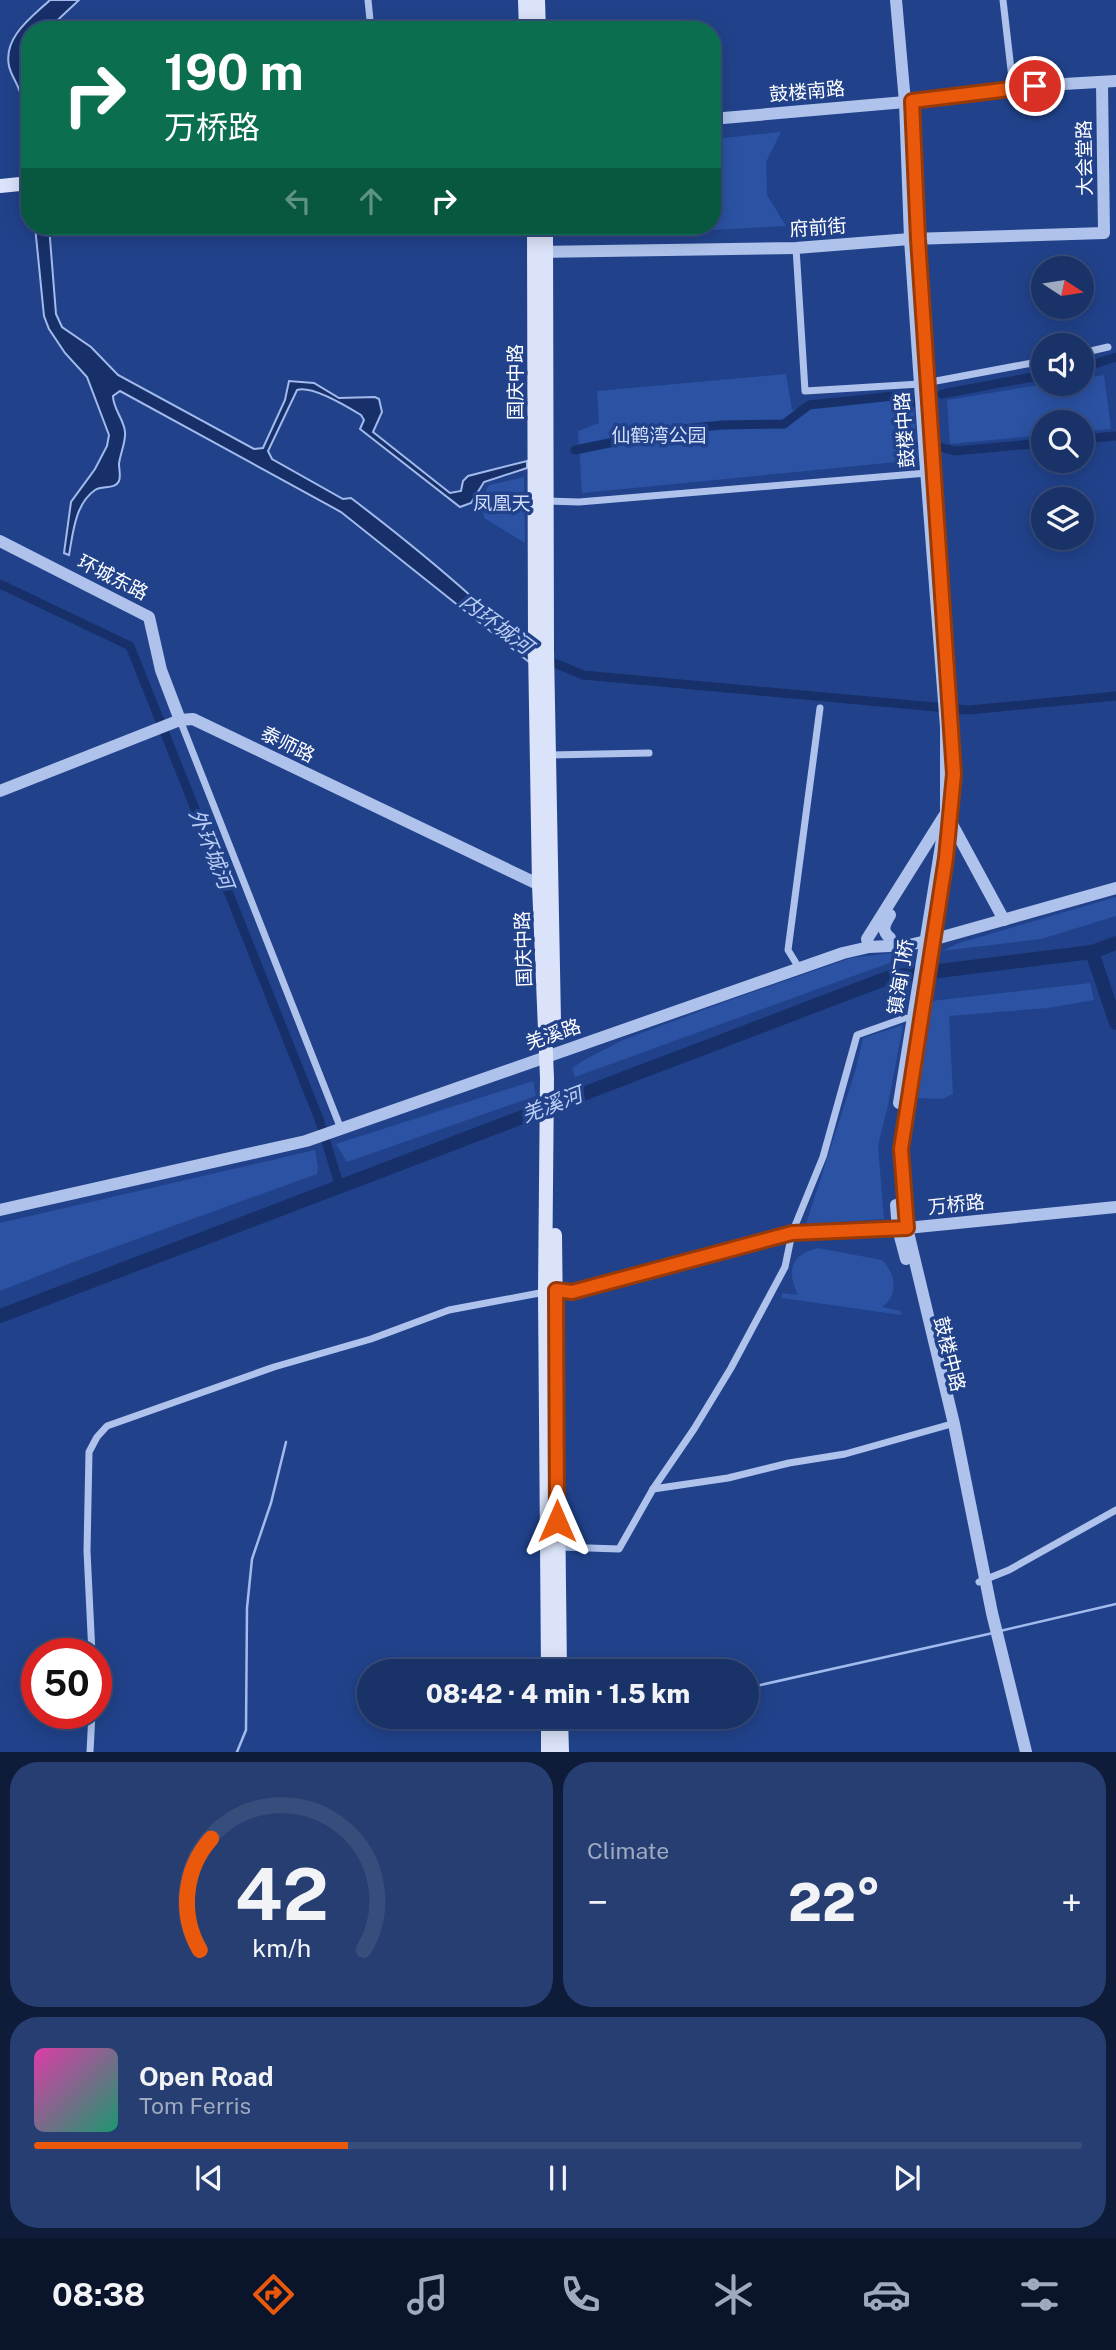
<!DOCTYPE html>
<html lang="en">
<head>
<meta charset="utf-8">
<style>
	:root { --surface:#193268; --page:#263e71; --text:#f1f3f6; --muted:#9faac0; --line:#374d7c; --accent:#ea580c }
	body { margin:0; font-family:"Public Sans","Noto Sans SC",sans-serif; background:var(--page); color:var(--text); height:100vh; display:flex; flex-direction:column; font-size:26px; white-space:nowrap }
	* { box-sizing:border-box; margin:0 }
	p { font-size:23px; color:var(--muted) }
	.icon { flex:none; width:38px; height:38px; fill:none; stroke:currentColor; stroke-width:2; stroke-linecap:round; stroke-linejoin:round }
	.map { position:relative; height:1752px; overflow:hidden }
	.side { display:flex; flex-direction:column; gap:10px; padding:10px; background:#0e1c39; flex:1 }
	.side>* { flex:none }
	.top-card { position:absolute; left:21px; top:21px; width:700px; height:214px; border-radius:28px; box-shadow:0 4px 18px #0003,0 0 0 2px var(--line); background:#0b6e4f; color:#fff; overflow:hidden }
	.needle { width:46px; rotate:102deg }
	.controls { position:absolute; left:1031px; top:256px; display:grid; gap:14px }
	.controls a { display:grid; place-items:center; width:63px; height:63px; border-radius:50%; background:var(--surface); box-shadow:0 4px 18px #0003,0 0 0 2px var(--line); font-size:35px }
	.speed { position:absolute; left:21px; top:1638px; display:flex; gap:14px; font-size:35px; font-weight:700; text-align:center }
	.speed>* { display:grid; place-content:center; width:91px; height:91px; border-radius:50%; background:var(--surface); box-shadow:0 4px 18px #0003,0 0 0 2px var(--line); line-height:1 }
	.speed .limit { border:10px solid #d22; background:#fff; color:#111 }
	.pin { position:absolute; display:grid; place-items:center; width:60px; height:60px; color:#fff; margin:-30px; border:4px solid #fff; border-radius:50%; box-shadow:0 2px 7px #0007 }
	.me { position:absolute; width:77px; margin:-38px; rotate:0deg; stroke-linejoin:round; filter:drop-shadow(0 0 5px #0008) }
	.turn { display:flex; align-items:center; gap:24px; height:147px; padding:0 28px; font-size:32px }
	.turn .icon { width:91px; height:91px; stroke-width:2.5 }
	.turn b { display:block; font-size:49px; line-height:60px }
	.lanes { display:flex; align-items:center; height:66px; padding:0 28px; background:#0003; justify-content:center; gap:35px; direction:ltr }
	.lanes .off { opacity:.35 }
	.big { font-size:52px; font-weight:800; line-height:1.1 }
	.side .card { flex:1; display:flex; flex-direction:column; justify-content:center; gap:10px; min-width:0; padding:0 24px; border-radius:28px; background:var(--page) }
	.side .dial { align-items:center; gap:0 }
	.dial svg { height:182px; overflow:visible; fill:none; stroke:var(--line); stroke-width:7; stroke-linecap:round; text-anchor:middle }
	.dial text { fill:var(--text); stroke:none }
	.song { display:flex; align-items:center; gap:21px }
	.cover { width:84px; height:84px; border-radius:10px; background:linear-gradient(135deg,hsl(320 70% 55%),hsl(160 70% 35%)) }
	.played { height:7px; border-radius:4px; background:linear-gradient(90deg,var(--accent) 30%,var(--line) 30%) }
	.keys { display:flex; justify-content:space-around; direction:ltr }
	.heat { display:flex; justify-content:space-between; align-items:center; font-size:38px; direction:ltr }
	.side .tiles { flex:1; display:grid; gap:10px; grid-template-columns:1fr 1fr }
	.card:last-child { grid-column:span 2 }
	.trip { position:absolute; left:357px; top:1659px; width:402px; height:70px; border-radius:35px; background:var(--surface); box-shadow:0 4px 18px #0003,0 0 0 2px var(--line); font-weight:800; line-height:70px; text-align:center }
	.dock { display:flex; height:112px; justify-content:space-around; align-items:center; background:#0a142a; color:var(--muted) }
	.dock .icon { width:49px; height:49px }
	.dock .current { color:var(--accent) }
	.dock b { font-size:32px; color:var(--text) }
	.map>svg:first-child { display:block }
</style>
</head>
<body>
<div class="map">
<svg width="1116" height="1752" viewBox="0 0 1116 1752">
	<rect width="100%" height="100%" fill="#21428b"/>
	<g fill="#2b52a3">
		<path d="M 781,132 L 766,162 L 767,195 L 786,226 L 572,237 L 562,227 L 712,226 L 712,139 Z"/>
		<path d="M 786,374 L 792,410 L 913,398 L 918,460 L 582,493 L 578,431 L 599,423 L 597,391 Z"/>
		<path d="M 1104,375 L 1111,429 L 1082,432 L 1082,422 L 1043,422 L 1043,435 L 950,444 L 947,400 L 1051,383 L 1082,383 L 1082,378 Z"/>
		<path d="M 524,477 L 525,543 L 484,518 L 482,498 L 489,485 Z"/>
		<path d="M 1116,897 L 1116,916 L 1041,939 L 942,951 L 959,943 Z"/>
		<path d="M 899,952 L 903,958 L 575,1077 L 572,1068 L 586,1059 L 623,1040 L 722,1003 L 851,958 Z"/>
		<path d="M 1090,983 L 1094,1000 L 1048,1008 L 949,1016 L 953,1094 L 942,1099 L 916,1098 L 931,1001 Z"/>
		<path d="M 903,1025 L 888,1105 L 878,1145 L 884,1219 L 806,1224 L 855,1072 L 863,1038 Z"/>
		<path d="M 533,1081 L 536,1096 L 347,1162 L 336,1144 Z"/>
		<path d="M 315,1150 L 318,1167 L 317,1174 L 79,1260 L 0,1291 L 0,1223 Z"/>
		<path d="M 818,1248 L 882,1260 C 896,1274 899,1295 882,1307 L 901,1311 L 901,1315 L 782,1298 L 782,1293 L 798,1295 C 786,1271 791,1254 818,1248 Z"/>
	</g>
	<g fill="#17306a" stroke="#a2bbec" stroke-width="2">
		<path d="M 50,0 L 79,0 L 47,30 L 30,30 L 30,49 L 25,58 L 30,88 L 30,178 C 27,151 27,122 21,96 C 19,85 11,76 9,66 C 3,37 32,17 50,0 Z"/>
		<path d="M 35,226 L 49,226 L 56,314 L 62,327 L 91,347 L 118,375 L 254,449 L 263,448 L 285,400 L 289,381 L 314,383 L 339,398 L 375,397 L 379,399 L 382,412 L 373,432 L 450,493 L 461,491 L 463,481 L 468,476 L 527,461 L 527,468 L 484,482 L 471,503 L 460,507 L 360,429 L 364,420 L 361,415 C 348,407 311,385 297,390 L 268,451 L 272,459 L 343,499 L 351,498 C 393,530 434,563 472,597 C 492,615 506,634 528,648 L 529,662 L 341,512 L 120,391 L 113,396 C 113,409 124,419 125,432 C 126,442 120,454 119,464 C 119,469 121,476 119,481 C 115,490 102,485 95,490 C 75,504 73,533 69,555 L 64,553 L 71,502 L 95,469 L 107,446 L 109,435 L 87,377 L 65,353 L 49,329 L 44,316 Z"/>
	</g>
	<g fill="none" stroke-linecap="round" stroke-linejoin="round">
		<g stroke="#a2bbec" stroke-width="2.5">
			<path d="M 1000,1631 L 1116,1604"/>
			<path d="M 747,1688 L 993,1633"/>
			<path d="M 237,1752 L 246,1730 L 247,1608 L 252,1559 L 271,1503 L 286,1442"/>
		</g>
		<g stroke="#17306a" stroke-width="9">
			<path d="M 1082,368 L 1116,357"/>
			<path d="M 942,394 L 1043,375"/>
			<path d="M 900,406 L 917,402"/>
			<path d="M 1082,439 L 1116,436"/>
			<path d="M 939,447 L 955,451 L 1043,443"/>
			<path d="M 575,450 L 673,430 L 722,425 L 784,424 L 809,405 L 893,396 L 900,406 L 902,444 L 913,445"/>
			<path d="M 0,584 L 130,646 L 319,1119 L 340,1187"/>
			<path d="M 545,659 L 583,675 L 969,710 L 1116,696"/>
		</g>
		<g stroke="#17306a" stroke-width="14">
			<path d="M 1092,952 L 1116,1023"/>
			<path d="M 0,1316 L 890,977 L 1092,952 L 1116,943"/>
		</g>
		<g stroke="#aec2eb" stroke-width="7">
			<path d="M 368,0 L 371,30"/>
			<path d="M 1003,0 L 1013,87"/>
			<path d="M 796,248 L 805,391 L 920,384 L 1043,361"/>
			<path d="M 1082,353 L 1108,347"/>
			<path d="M 547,501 L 579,502 L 927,473"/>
			<path d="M 180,720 L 341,1129"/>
			<path d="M 550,755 L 649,753"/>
			<path d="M 799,968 L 788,950 L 820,708"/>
			<path d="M 653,1489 L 728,1478 L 789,1463 L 845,1454 L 948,1425"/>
			<path d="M 559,1547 L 619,1549 L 653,1489 L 694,1429 L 731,1368 L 785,1267 L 792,1233 L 823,1157 L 857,1035 L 905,1018"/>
			<path d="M 979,1582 L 1009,1570 L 1116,1510"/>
			<path d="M 92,1654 L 87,1551 L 89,1452 L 97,1437 L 107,1426 L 274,1367 L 371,1339 L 449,1310 L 545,1292"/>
			<path d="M 90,1752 L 92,1713"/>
		</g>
		<g stroke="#aec2eb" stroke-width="12">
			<path d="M 896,0 L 905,102 L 910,239 L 925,457 L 946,727 L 946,813 L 939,858"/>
			<path d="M 712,119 L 905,102 L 1013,87 L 1116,81"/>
			<path d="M 917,216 L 922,286"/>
			<path d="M 537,252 L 796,248 L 910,239 L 1104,233 L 1102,83"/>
			<path d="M 0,541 L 149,617 L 161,670 L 180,720"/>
			<path d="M 0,791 L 180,720 L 193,719 L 546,888"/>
			<path d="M 890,915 C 884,925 881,930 890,938"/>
			<path d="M 869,947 L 867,939 L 946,813 L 1004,920"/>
			<path d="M 907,1102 L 901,1149 L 907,1228 L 954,1424 L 992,1613 L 1026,1752"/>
			<path d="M 896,1205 L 898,1229 L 906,1259"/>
			<path d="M 0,1210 L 306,1141 L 843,953 L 869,947 L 909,945 L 939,938 L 1116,888"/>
			<path d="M 556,1290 L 572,1292 L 792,1233 L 907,1228 L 1116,1207"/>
		</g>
		<g stroke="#dae3f9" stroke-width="14">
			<path d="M 525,0 L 526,30"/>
			<path d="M 538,0 L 539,30"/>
			<path d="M 0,186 L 30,183"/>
			<path d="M 534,226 L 535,647 L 539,885 L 547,1078 L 545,1292 L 548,1671"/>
			<path d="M 546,226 L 547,651 L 554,1022"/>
			<path d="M 555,1235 L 560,1671"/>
			<path d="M 548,1717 L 548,1752"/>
			<path d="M 561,1717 L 562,1752"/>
		</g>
		<path stroke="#aec2eb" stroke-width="12" d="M 899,1103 L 939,858"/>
	</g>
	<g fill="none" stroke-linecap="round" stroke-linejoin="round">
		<g stroke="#983908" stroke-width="18">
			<path id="route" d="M 557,1521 L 556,1290 L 572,1292 L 792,1233 L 907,1228 L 901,1149 L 946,858 L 954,774 L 918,239 L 912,101 L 1035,86"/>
		</g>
		<use href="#route" stroke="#ea580c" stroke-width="12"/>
	</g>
	<g text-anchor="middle" stroke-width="7" stroke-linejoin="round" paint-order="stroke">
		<g font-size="19" fill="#fff" stroke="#21428b">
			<text transform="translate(807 91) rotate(-5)" y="7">鼓楼南路</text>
			<text transform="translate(1084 158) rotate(-91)" y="7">大会堂路</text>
			<text transform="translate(818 227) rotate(-4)" y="7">府前街</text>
			<text transform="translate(515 382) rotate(-90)" y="7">国庆中路</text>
			<text transform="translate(904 430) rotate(-94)" y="7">鼓楼中路</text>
			<text transform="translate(113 577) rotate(27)" y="7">环城东路</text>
			<text transform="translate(288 744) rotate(26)" y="7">泰师路</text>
			<text transform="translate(523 949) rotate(-92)" y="7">国庆中路</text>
			<text transform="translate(900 977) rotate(-81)" y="7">镇海门桥</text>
			<text transform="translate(553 1034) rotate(-19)" y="7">羌溪路</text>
			<text transform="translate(956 1204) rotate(-6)" y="7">万桥路</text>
			<text transform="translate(950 1354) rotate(76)" y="7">鼓楼中路</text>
		</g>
		<g font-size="19" fill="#d3dff8" stroke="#21428b">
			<text x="659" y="442">仙鹤湾公园</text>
			<text x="502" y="510">凤凰天</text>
		</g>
		<g font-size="21" font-style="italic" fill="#bacdf2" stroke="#21428b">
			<text transform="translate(496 624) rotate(37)" y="7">内环城河</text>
			<text transform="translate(211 849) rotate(68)" y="7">外环城河</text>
			<text transform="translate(552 1105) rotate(-21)" y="7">羌溪河</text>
		</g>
	</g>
</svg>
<div class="controls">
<a><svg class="needle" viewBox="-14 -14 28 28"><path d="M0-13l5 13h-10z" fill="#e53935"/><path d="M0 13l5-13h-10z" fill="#9faac0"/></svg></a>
<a><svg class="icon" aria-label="sound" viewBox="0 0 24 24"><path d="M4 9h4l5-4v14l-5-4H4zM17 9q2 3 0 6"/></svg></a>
<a><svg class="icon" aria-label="search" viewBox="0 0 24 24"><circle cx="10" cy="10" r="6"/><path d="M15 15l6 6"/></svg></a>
<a><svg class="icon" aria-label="layers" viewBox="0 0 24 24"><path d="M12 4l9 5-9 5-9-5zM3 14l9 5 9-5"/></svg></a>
</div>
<div class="speed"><div class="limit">50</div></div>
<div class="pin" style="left:1035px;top:86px;background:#d93025"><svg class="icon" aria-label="arrive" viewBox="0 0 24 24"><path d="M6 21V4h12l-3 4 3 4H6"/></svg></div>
<svg class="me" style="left:557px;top:1521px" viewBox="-20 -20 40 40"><path d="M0-17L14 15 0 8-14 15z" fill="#ea580c" stroke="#fff" stroke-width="4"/></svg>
<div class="trip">08:42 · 4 min · 1.5 km</div>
<div class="top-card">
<div class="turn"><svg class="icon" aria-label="right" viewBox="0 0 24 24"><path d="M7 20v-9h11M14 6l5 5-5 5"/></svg><div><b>190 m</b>万桥路</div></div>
<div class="lanes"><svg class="icon off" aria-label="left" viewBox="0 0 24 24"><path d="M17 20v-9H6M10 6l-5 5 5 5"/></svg><svg class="icon off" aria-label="ahead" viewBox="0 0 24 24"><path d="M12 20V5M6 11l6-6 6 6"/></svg><svg class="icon" aria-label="right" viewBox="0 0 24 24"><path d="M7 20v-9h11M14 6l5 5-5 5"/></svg></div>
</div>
</div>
<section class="side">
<div class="tiles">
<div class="card dial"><svg viewBox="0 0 100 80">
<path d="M14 69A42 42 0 1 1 86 69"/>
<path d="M14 69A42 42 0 0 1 19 20" stroke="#ea580c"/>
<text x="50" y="56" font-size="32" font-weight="700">42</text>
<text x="50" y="72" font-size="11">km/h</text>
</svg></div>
<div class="card"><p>Climate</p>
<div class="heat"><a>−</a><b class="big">22°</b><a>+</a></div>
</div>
<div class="card">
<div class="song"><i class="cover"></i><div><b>Open Road</b><p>Tom Ferris</p></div></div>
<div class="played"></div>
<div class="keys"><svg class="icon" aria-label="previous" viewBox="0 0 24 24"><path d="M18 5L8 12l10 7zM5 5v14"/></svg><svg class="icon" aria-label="pause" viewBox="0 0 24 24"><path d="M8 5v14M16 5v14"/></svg><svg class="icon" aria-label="next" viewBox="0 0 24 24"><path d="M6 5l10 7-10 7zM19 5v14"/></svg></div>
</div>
</div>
</section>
<nav class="dock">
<b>08:38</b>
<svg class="icon current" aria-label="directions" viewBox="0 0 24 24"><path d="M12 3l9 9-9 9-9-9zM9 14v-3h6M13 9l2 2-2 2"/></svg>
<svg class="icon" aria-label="music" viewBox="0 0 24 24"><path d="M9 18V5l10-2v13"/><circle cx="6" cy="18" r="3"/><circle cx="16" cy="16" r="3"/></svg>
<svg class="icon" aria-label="phone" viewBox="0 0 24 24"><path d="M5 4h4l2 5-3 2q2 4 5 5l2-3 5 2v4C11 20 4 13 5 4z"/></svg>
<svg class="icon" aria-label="climate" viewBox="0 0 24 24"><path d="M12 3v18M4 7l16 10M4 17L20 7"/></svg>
<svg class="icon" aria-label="car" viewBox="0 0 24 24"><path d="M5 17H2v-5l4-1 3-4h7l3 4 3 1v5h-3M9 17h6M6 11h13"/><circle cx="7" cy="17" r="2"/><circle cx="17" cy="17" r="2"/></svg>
<svg class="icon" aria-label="filters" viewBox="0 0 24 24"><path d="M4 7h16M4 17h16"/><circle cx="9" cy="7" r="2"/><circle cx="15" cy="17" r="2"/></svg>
</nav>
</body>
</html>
